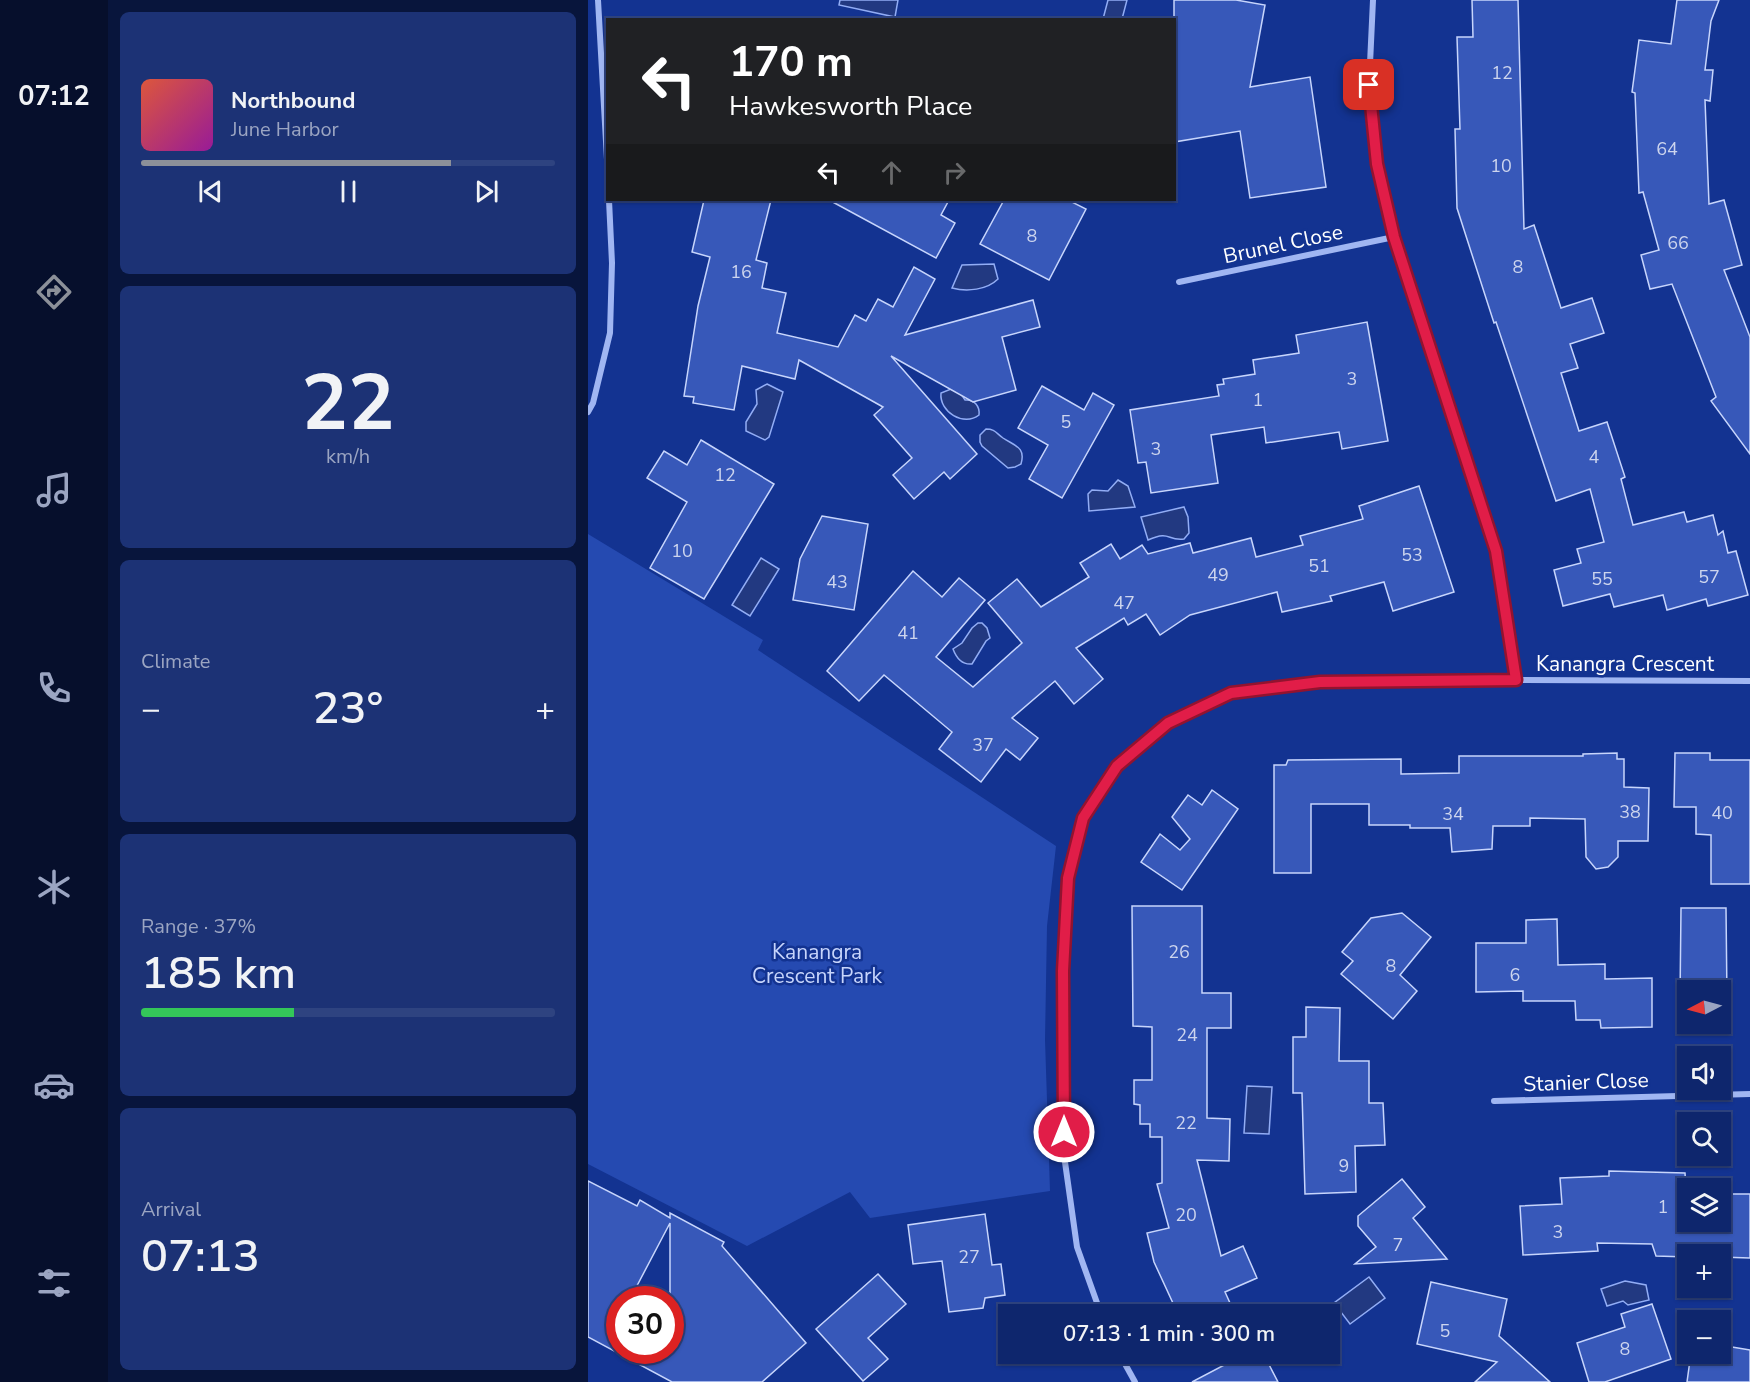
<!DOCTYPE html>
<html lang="en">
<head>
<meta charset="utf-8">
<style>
	:root { --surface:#0e266d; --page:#1c3275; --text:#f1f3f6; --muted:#9ba5c2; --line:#2e4380; --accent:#8c9099 }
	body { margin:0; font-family:"Nunito Sans",sans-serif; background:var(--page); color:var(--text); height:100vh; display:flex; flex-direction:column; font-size:22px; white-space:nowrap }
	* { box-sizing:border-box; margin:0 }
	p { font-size:20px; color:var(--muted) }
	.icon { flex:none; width:33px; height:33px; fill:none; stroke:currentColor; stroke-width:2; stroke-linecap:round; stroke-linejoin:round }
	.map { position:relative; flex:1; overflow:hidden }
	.panel { display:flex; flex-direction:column; gap:12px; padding:12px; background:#08153c; width:480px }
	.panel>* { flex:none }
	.guide { position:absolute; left:18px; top:18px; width:570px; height:183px; border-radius:0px; box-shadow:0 2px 4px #0004,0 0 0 2px var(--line); background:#202124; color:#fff; overflow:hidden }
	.needle { width:39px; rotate:264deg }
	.fabs { position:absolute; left:1089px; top:980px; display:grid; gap:12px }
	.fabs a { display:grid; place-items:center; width:54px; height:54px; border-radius:0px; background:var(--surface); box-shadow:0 2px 4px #0004,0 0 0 2px var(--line); font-size:30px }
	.speed { position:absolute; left:18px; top:1286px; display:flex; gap:12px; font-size:30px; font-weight:700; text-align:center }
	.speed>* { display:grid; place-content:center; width:78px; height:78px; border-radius:50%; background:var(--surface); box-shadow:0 2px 4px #0004,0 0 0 2px var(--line); line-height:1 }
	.speed .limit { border:9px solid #d22; background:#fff; color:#111 }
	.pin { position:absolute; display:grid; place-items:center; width:51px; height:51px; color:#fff; margin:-26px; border-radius:12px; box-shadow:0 3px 9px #0006 }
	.me { position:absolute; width:66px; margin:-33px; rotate:0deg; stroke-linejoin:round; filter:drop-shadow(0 0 4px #0008) }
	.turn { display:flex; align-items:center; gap:21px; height:126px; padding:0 24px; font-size:27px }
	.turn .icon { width:78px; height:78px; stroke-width:2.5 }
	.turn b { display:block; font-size:42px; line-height:51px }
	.lanes { display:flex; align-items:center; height:57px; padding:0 24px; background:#0003; justify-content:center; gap:30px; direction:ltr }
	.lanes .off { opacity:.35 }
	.big { font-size:45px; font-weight:600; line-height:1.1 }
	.panel .widget { flex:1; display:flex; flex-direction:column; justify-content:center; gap:9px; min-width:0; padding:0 21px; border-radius:9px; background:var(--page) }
	.panel .dial { align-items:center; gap:0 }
	.dial b { font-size:78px; line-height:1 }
	.song { display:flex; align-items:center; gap:18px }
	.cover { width:72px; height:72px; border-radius:9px; background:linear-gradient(135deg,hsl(10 70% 55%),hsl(300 70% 35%)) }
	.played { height:6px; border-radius:3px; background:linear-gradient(90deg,var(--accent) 75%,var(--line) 75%) }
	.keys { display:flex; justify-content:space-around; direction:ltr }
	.heat { display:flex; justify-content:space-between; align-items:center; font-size:33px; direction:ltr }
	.charge { height:9px; border-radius:4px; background:linear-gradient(90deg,#34c759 37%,var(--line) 0) }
	.trip { position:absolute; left:410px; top:1304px; width:342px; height:60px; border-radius:0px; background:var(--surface); box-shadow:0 2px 4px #0004,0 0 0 2px var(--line); font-weight:600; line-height:60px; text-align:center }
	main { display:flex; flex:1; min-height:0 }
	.tab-bar { display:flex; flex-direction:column; width:108px; justify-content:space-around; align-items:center; background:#060f2c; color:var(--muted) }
	.tab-bar .icon { width:42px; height:42px }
	.tab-bar .current { color:var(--accent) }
	.tab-bar b { font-size:27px; color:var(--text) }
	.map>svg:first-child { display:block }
</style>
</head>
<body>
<main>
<nav class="tab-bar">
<b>07:12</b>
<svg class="icon current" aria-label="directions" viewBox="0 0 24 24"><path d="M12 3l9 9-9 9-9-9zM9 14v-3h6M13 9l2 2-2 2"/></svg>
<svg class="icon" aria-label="music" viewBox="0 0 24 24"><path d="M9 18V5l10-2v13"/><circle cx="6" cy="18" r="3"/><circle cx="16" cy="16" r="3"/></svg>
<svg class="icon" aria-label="phone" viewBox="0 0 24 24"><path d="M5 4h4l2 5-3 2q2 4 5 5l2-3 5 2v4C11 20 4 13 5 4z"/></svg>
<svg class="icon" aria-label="climate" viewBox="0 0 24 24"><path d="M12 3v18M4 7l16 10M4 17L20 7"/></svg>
<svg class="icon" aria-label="car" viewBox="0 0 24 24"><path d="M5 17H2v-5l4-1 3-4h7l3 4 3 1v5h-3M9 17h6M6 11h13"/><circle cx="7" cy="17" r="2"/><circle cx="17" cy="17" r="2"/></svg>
<svg class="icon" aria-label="filters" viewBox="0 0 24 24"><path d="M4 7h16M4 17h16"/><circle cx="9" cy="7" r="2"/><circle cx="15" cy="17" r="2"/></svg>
</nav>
<section class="panel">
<div class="widget">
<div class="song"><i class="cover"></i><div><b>Northbound</b><p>June Harbor</p></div></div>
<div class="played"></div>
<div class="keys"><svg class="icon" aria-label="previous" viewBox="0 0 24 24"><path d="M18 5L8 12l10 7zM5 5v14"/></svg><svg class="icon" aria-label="pause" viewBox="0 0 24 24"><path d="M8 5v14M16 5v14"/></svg><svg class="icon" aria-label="next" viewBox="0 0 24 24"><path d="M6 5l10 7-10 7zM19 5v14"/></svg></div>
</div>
<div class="widget dial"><b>22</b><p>km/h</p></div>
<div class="widget"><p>Climate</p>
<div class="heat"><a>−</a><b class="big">23°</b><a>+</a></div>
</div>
<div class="widget"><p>Range · 37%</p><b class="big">185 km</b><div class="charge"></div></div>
<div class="widget"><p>Arrival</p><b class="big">07:13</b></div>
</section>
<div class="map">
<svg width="1162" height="1382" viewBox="0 0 1162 1382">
	<rect width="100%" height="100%" fill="#133391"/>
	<path fill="#254ab1" d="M 0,534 L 175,640 L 170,650 L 468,846 L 459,926 L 457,1040 L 462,1191 L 282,1218 L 262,1192 L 159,1246 L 0,1164 Z"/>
	<g fill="#223981" stroke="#92adf5" stroke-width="1.5">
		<path d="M 252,0 L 310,0 L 307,17 L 251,5 Z"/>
		<path d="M 520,0 L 539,0 L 534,19 L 515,19 Z"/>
		<path d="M 406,264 L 410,279 C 399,290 379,292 364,288 L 374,265 Z"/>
		<path d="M 179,384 L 195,392 L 181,437 L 177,440 L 158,431 L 158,422 L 169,404 L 168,390 Z"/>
		<path d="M 363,389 L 373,394 L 377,400 C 386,399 392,406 391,415 C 376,427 351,412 353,393 Z"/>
		<path d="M 398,429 C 407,429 408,433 415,438 C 427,446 438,447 433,464 L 427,467 L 420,468 L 394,446 L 392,442 L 392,435 Z"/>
		<path d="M 530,480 L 540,486 L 547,507 L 501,511 L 500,494 L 504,490 L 520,491 Z"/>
		<path d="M 596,507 L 600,517 L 601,533 L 596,539 C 578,541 583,530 560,540 L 553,517 Z"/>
		<path d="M 173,558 L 191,569 L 162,616 L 144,605 Z"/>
		<path d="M 390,623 L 394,623 L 399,628 L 402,638 L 398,641 L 384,664 C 374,665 368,657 365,649 L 374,643 L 384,628 Z"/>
		<path d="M 659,1086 L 684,1087 L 681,1134 L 656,1133 Z"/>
		<path d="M 781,1277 L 797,1298 L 762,1324 L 746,1303 Z"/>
		<path d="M 1037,1281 L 1058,1285 L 1061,1300 L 1040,1305 L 1035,1301 L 1019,1306 L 1013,1289 Z"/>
	</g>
	<g fill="#3758b9" stroke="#c7d5fc" stroke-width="1.5" fill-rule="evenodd">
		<path d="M 586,0 L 648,0 L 677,5 L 662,87 L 722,77 L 738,187 L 662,198 L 652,131 L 586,142 Z"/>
		<path d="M 884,0 L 930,0 L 936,229 L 946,225 L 973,308 L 1004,298 L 1016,333 L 982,344 L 990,368 L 973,373 L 991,431 L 1019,422 L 1037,477 L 1033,479 L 1045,525 L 1096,512 L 1099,522 L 1125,515 L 1130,535 L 1135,531 L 1140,553 L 1148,551 L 1160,595 L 1120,606 L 1118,599 L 1079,610 L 1075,595 L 1026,607 L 1022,594 L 975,606 L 966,570 L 993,563 L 989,549 L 1016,542 L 1002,489 L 968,501 L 908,322 L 906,323 L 869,208 L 867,129 L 872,129 L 869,37 L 885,37 Z"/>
		<path d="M 1089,0 L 1131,0 L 1123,21 L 1117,70 L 1125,70 L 1122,101 L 1117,100 L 1121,204 L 1136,200 L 1154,265 L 1136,270 L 1162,337 L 1162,454 L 1123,401 L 1128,397 L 1084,284 L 1062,289 L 1053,255 L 1071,250 L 1055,192 L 1051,193 L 1047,93 L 1044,92 L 1051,40 L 1083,44 Z"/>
		<path d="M 116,200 L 183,200 L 168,260 L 179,263 L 174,288 L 198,293 L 189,333 L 250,347 L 267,315 L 278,321 L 290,299 L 305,307 L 326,267 L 347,279 L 317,335 L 445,300 L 452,327 L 414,337 L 428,390 L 385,402 L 303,356 L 389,454 L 362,479 L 356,472 L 326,499 L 305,475 L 324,458 L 286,415 L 295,407 L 211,360 L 207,379 L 154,366 L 146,410 L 105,403 L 106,397 L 96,396 L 110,306 L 122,257 L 104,252 Z"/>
		<path d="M 241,200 L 361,200 L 353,215 L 367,223 L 348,258 Z"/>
		<path d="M 416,200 L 480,200 L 498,209 L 461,280 L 392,244 Z"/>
		<path d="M 779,322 L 800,441 L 754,449 L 751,432 L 678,443 L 676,427 L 623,435 L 630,483 L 563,493 L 558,462 L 550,463 L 542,410 L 631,396 L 629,385 L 636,384 L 635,379 L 667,374 L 665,360 L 711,353 L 708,335 Z"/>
		<path d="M 454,386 L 496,410 L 505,393 L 526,405 L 474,498 L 441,479 L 460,445 L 430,428 Z"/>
		<path d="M 113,440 L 186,484 L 116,599 L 62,568 L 99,502 L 59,478 L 76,451 L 99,465 Z"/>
		<path d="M 831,486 L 866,592 L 805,611 L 796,582 L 742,596 L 744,601 L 694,612 L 689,592 L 602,615 L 572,635 L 558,614 L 540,625 L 536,618 L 488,648 L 515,679 L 486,704 L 467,681 L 424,718 L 450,738 L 432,760 L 418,749 L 393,782 L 351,749 L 364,732 L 296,675 L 271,701 L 239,671 L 325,571 L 354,597 L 371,578 L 397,600 L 348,657 L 385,687 L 434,643 L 400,603 L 429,579 L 453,607 L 501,577 L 492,563 L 523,544 L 532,559 L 554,545 L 560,554 L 602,543 L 605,553 L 663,538 L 668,557 L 715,545 L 712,536 L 775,519 L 771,506 Z"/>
		<path d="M 234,516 L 280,524 L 266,610 L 205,600 L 212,559 Z"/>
		<path d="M 1029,753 L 1029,759 L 1036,759 L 1036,787 L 1061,788 L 1060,841 L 1030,841 L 1030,857 L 1020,867 L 1008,869 L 998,857 L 997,819 L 942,818 L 942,826 L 905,826 L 904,849 L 864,852 L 862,828 L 822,828 L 822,825 L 781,825 L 781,804 L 723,804 L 723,873 L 686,873 L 686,765 L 698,765 L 700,760 L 813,759 L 813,774 L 871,773 L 871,756 L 995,756 L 995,754 Z"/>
		<path d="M 1087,753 L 1122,753 L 1122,760 L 1162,760 L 1162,884 L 1123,884 L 1123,835 L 1108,834 L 1108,807 L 1086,807 Z"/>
		<path d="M 624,790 L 650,809 L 594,890 L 553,862 L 572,834 L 592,850 L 602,839 L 584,817 L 600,795 L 614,805 Z"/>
		<path d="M 544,906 L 614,906 L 614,993 L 643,993 L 643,1028 L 619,1028 L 619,1118 L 642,1119 L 641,1161 L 609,1160 L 633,1256 L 655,1246 L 669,1278 L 637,1292 L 647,1314 L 590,1314 L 566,1262 L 559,1233 L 581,1228 L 569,1184 L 574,1183 L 574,1137 L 562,1137 L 562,1124 L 552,1124 L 552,1105 L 546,1104 L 546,1080 L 564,1080 L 564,1027 L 545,1026 Z"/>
		<path d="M 1093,908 L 1138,908 L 1139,999 L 1132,999 L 1132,990 L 1100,990 L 1100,999 L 1092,999 Z"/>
		<path d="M 814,913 L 843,937 L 812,975 L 829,991 L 805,1019 L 753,974 L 765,961 L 754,952 L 783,918 Z"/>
		<path d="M 969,919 L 970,965 L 1017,964 L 1017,979 L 1064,978 L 1064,1027 L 1013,1028 L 1012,1020 L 988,1020 L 987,1001 L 935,1001 L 935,991 L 888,992 L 888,943 L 938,943 L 938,920 Z"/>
		<path d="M 718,1007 L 752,1008 L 751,1061 L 781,1061 L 781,1103 L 795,1103 L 797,1145 L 767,1146 L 768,1192 L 717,1194 L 714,1093 L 705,1093 L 705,1037 L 718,1037 Z"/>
		<path d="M 1021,1171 L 1097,1173 L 1100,1221 L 1132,1221 L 1132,1194 L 1162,1194 L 1162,1258 L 1132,1257 L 1132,1254 L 1100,1254 L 1100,1257 L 1068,1256 L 1064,1244 L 1009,1243 L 1010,1251 L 935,1255 L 932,1206 L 974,1204 L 972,1178 L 1021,1176 Z"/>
		<path d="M 814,1179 L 837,1207 L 825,1218 L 859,1259 L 767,1264 L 788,1247 L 770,1226 L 770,1216 Z"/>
		<path d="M 0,1181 L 49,1206 L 52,1200 L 82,1218 L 82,1213 L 136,1242 L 134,1246 L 218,1343 L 174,1382 L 84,1382 L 0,1337 ZM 82,1223 L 82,1350 L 32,1350 L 32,1299 L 42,1299 Z"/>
		<path d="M 397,1214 L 404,1265 L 413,1264 L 417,1295 L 397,1298 L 395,1308 L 361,1312 L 354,1261 L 325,1264 L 320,1225 Z"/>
		<path d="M 290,1274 L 318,1304 L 280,1338 L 300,1359 L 275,1381 L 228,1329 Z"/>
		<path d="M 843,1282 L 919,1299 L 911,1336 L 962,1382 L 887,1382 L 909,1362 L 829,1344 Z"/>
		<path d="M 1064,1304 L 1083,1359 L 1017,1382 L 1001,1382 L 989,1343 L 1037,1327 L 1033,1314 Z"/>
		<path d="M 1132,1345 L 1162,1350 L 1162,1382 L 1099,1382 L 1103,1353 L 1132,1353 Z"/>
		<path d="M 659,1353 L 675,1353 L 690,1382 L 604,1382 Z"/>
	</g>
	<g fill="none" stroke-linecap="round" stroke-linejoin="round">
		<g stroke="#a0b6f2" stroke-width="6">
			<path d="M 10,0 L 20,177"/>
			<path d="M 785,0 L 781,85 L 789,164 L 806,237 L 908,551 L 928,680"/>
			<path d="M 591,282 L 806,237"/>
			<path d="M 0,412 L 5,403 L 22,333 L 24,263 L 21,200"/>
			<path d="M 906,1101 L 1162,1094"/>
			<path d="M 513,1314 L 489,1247 L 476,1155 L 475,971 L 480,878 L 495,818 L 529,766 L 580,723 L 643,693 L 732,682 L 928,680 L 1162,681"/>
			<path d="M 531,1353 L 547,1382"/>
		</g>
	</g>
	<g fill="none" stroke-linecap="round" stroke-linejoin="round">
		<g stroke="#92132f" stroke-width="15">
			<path id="route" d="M 476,1132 L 475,971 L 480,878 L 495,818 L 529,766 L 580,723 L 643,693 L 732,682 L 928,680 L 908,551 L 806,237 L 789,164 L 781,85"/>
		</g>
		<use href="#route" stroke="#e11d48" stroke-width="10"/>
	</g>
	<g text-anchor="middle" stroke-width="5" stroke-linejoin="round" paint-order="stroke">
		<g font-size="18" fill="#cdd5ee">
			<text x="914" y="79">12</text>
			<text x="1079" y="155">64</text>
			<text x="913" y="172">10</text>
			<text x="444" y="242">8</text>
			<text x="1090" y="249">66</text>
			<text x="930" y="273">8</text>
			<text x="153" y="278">16</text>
			<text x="764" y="385">3</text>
			<text x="670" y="406">1</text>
			<text x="478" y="428">5</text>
			<text x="568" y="455">3</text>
			<text x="1006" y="463">4</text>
			<text x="137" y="481">12</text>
			<text x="94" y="557">10</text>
			<text x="824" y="561">53</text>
			<text x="731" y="572">51</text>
			<text x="630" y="581">49</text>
			<text x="1121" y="583">57</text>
			<text x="1014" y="585">55</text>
			<text x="249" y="588">43</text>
			<text x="536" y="609">47</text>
			<text x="320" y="639">41</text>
			<text x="395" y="751">37</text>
			<text x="1042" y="818">38</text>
			<text x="1134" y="819">40</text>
			<text x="865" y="820">34</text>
			<text x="591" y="958">26</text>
			<text x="803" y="972">8</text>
			<text x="927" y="981">6</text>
			<text x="599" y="1041">24</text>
			<text x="598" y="1129">22</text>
			<text x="756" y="1172">9</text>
			<text x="1075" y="1213">1</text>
			<text x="598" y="1221">20</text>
			<text x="970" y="1238">3</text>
			<text x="810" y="1251">7</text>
			<text x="381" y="1263">27</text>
			<text x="857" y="1337">5</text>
			<text x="1037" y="1355">8</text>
		</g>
		<g font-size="21" fill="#fff" stroke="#133391">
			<text transform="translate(695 244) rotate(-12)" y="7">Brunel Close</text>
			<text x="1037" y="671">Kanangra Crescent</text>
			<text transform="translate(998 1082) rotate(-2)" y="7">Stanier Close</text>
		</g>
		<g font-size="21" fill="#c7d5fc" stroke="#133391">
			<text x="229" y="959">Kanangra<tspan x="229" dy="24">Crescent Park</tspan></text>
		</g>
	</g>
</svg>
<div class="fabs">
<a><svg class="needle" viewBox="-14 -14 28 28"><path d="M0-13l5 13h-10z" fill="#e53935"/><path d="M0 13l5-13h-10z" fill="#9ba5c2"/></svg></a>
<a><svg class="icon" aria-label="sound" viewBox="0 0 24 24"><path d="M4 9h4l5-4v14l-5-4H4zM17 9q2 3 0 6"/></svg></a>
<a><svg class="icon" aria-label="search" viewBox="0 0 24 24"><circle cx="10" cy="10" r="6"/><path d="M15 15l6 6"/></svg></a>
<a><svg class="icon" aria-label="layers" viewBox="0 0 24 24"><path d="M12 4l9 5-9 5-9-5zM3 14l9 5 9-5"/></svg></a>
<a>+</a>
<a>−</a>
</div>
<div class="speed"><div class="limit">30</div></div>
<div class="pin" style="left:781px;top:85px;background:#d93025"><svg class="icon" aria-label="arrive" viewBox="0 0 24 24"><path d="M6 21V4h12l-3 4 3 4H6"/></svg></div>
<svg class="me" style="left:476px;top:1132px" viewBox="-20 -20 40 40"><circle r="17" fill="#e11d48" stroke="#fff" stroke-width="3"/><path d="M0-11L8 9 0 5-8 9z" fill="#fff"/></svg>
<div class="trip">07:13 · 1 min · 300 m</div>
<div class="guide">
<div class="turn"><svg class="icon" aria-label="left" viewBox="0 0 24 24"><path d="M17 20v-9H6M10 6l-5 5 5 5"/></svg><div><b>170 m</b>Hawkesworth Place</div></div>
<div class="lanes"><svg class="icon" aria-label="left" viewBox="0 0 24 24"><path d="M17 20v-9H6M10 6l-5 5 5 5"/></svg><svg class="icon off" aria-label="ahead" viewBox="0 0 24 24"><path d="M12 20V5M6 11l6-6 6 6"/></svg><svg class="icon off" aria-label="right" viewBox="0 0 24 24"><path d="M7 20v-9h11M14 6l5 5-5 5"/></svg></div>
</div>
</div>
</main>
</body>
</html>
